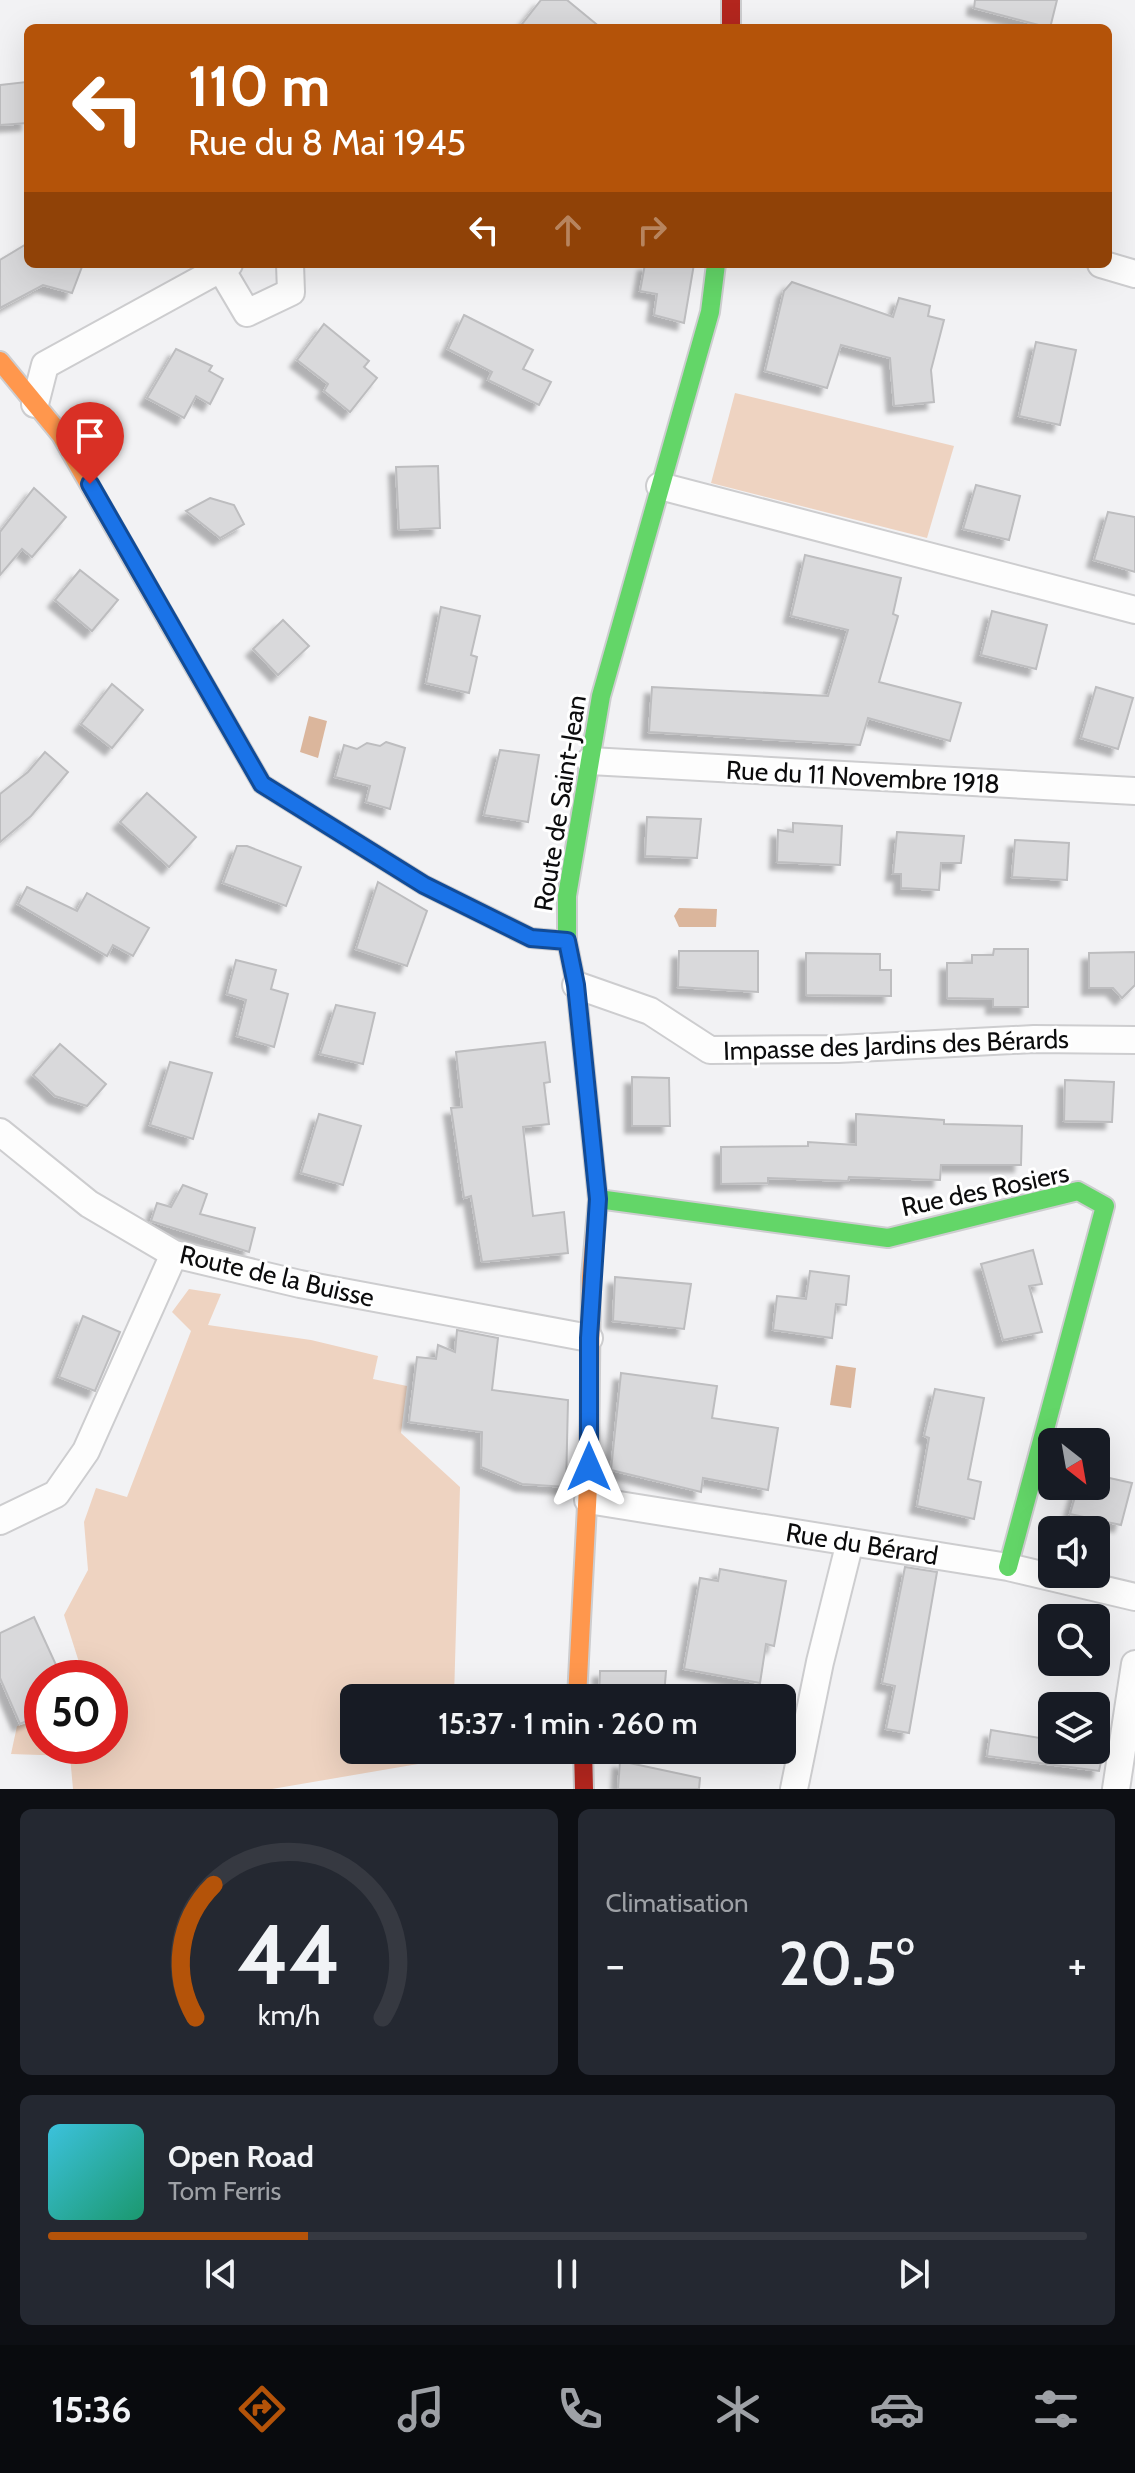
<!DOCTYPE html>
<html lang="fr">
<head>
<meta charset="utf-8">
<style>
	:root { --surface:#171b24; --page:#242831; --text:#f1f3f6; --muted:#9ea1a6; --line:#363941; --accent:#b45309 }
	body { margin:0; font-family:Cabin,sans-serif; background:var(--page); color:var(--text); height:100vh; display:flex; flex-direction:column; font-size:30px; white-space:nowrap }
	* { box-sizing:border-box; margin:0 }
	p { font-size:26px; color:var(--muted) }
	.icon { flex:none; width:44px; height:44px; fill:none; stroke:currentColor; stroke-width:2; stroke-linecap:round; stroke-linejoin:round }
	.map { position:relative; height:1789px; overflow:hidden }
	.side { display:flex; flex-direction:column; gap:20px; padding:20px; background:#0d0f14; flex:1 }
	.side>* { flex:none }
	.top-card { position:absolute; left:24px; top:24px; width:1088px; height:244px; border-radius:12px; box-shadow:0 8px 32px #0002; background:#b45309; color:#fff; overflow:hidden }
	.needle { width:52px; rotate:149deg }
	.tools { position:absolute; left:1038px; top:1428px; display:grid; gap:16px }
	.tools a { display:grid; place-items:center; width:72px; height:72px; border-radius:12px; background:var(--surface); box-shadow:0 8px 32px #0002; font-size:40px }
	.speed { position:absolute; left:24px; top:1660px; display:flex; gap:16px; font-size:40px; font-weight:700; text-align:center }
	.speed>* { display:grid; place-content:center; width:104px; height:104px; border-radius:50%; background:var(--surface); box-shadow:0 8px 32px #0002; line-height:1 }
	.speed .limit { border:12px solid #d22; background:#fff; color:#111 }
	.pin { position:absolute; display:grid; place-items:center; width:68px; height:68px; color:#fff; margin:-82px -34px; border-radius:50% 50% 50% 0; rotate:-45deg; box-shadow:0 0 8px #0007 }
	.pin .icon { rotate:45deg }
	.me { position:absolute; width:88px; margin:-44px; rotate:0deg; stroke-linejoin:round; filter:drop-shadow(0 0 6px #0008) }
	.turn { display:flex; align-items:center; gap:28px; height:168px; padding:0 32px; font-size:36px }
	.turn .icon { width:104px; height:104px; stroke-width:2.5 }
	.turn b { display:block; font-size:56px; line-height:68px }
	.lanes { display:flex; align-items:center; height:76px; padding:0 32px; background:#0003; justify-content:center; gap:40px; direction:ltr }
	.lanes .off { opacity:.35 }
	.big { font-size:60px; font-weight:600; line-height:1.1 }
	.side .tile { flex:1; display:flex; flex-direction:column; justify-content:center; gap:12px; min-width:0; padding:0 28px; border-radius:12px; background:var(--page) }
	.side .dial { align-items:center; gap:0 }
	.dial svg { height:208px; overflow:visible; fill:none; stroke:var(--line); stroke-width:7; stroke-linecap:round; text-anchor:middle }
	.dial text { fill:var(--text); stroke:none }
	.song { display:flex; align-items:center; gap:24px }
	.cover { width:96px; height:96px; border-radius:12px; background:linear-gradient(135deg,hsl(190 70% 55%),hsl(160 70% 35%)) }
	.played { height:8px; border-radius:4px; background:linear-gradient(90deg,var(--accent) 25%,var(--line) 25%) }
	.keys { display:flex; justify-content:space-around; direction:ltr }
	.heat { display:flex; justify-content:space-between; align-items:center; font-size:44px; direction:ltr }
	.side .tiles { flex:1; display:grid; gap:20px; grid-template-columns:1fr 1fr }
	.tile:last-child { grid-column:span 2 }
	.trip { position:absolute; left:340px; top:1684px; width:456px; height:80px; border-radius:12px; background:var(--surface); box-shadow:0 8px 32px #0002; font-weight:600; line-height:80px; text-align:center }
	.tabs { display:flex; height:128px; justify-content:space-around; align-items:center; background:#090b0e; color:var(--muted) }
	.tabs .icon { width:56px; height:56px }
	.tabs .on { color:var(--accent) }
	.tabs b { font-size:36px; color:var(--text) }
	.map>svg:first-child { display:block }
</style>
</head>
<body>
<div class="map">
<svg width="1135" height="1789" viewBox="0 0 1135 1789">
	<defs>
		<filter id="shadow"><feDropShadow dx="-7" dy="7" stdDeviation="2" flood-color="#0004"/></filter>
	</defs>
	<rect width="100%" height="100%" fill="#f2f2f4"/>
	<g fill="#eed3c1">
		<path d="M 735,393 L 954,446 L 927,538 L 711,483 Z"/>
		<path d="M 189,1289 L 221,1294 L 208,1325 L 311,1340 L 378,1356 L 373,1379 L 407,1386 L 401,1433 L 460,1487 L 454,1698 L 354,1698 L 354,1750 L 453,1750 L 453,1758 L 272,1789 L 73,1789 L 70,1756 L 11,1754 L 17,1726 L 42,1720 L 42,1746 L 110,1746 L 110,1678 L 84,1678 L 64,1615 L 88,1570 L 84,1522 L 96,1488 L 127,1497 L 191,1331 L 172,1312 Z"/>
	</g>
	<g fill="#dbb69c">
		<path d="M 309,716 L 327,721 L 318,758 L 300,752 Z"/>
		<path d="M 679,908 L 717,909 L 716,927 L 679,927 L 674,916 Z"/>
		<path d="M 836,1365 L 856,1368 L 851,1408 L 830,1405 Z"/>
	</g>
	<g fill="#d9d9db" stroke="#bdbdbf" stroke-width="2" filter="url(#shadow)">
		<path d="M 541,0 L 567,0 L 601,28 L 519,28 Z"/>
		<path d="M 975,0 L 1057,0 L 1050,28 L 974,8 Z"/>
		<path d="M 26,82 L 28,123 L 0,125 L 0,85 Z"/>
		<path d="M 28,243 L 28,264 L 83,264 L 72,293 L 43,285 L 0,308 L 0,260 Z"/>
		<path d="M 645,264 L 694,264 L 684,323 L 654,315 L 657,294 L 640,291 Z"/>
		<path d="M 792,282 L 893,317 L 899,298 L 930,306 L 928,316 L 944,320 L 931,370 L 934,402 L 894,406 L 890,358 L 841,345 L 827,388 L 765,371 L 784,291 Z"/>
		<path d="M 464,315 L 533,350 L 523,369 L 551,382 L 539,405 L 488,380 L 492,372 L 448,349 Z"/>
		<path d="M 324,324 L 369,361 L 364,367 L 377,378 L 350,412 L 324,391 L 328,384 L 297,360 Z"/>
		<path d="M 1036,342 L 1076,350 L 1060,425 L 1019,416 Z"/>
		<path d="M 176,349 L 212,366 L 209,371 L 223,379 L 210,404 L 196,396 L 184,418 L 147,398 Z"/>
		<path d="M 438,466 L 440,528 L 399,530 L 396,467 Z"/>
		<path d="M 976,485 L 1020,496 L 1009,540 L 963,529 Z"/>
		<path d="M 34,488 L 66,517 L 32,557 L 22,549 L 0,575 L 0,532 Z"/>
		<path d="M 210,498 L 234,505 L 244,524 L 220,538 L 186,511 Z"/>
		<path d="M 1108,512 L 1135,517 L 1135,572 L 1094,560 Z"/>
		<path d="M 805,555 L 901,578 L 893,614 L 898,616 L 879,682 L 961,703 L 950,741 L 868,718 L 860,745 L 649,732 L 652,687 L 828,696 L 848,630 L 791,616 Z"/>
		<path d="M 80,570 L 118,600 L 92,631 L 55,600 Z"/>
		<path d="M 441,607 L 480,616 L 471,655 L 477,657 L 469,693 L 426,683 Z"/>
		<path d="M 992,611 L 1047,625 L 1036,669 L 981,655 Z"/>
		<path d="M 283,620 L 309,646 L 278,675 L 253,649 Z"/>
		<path d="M 112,684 L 143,710 L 112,748 L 81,724 Z"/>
		<path d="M 1096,687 L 1133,698 L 1118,749 L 1081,738 Z"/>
		<path d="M 386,742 L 405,748 L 390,809 L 366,802 L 370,786 L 335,777 L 344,745 L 357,749 L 367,743 L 380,746 Z"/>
		<path d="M 500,750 L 539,755 L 528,822 L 484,815 Z"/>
		<path d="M 45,752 L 68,772 L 31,816 L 0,842 L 0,794 L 28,772 Z"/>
		<path d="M 147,793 L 196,837 L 169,867 L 120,822 Z"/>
		<path d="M 647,817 L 701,819 L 697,858 L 645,856 Z"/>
		<path d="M 793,823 L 842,826 L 840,865 L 777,862 L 778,830 L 793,832 Z"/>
		<path d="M 897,832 L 964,836 L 961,863 L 941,863 L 939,890 L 901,888 L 901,874 L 893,874 Z"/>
		<path d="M 1015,840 L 1069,843 L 1067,880 L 1012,877 Z"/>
		<path d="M 237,846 L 247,846 L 301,867 L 286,906 L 223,883 Z"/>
		<path d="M 378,882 L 427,911 L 407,966 L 356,949 Z"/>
		<path d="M 27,887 L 77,911 L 87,893 L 149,928 L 133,956 L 113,945 L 107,956 L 18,904 Z"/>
		<path d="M 994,949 L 1028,949 L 1028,1007 L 993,1007 L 993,999 L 947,998 L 947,963 L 972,963 L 972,955 L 993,955 Z"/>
		<path d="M 679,951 L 758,951 L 758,992 L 678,987 Z"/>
		<path d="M 1135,952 L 1135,985 L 1122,998 L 1113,988 L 1089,988 L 1089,953 Z"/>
		<path d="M 806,953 L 880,954 L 880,970 L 891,970 L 891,996 L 806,995 Z"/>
		<path d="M 236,960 L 276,970 L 271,989 L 288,994 L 274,1047 L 237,1036 L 246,1000 L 227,994 Z"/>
		<path d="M 336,1005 L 375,1013 L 363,1064 L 320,1054 Z"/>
		<path d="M 545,1042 L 550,1082 L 544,1083 L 549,1124 L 523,1127 L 533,1216 L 564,1212 L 568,1253 L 482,1262 L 471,1196 L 464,1198 L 451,1108 L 462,1107 L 456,1052 Z"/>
		<path d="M 60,1044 L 106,1084 L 87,1106 L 55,1096 L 33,1075 Z"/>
		<path d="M 170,1062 L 212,1073 L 193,1139 L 150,1125 Z"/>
		<path d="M 632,1077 L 669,1078 L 670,1126 L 632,1126 Z"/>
		<path d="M 1065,1080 L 1114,1082 L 1112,1122 L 1064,1121 Z"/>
		<path d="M 319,1114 L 361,1126 L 343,1185 L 301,1173 Z"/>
		<path d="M 856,1114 L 944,1120 L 944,1124 L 1022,1126 L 1021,1165 L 941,1165 L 940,1180 L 849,1177 L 848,1181 L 768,1178 L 768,1183 L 721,1184 L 721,1147 L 808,1146 L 808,1142 L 856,1145 Z"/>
		<path d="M 183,1185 L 207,1194 L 200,1214 L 255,1228 L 249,1252 L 151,1221 L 157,1203 L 171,1207 Z"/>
		<path d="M 1033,1250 L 1042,1284 L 1029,1286 L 1042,1332 L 1003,1340 L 981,1264 Z"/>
		<path d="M 810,1271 L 849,1276 L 846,1305 L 836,1304 L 832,1338 L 773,1330 L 777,1296 L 806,1299 Z"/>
		<path d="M 615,1277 L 691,1284 L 684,1329 L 613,1321 Z"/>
		<path d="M 83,1316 L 120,1332 L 95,1391 L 59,1377 Z"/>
		<path d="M 457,1330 L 498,1338 L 492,1390 L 568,1400 L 566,1487 L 522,1484 L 481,1467 L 482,1432 L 409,1422 L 417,1357 L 436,1359 L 438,1345 L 455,1352 Z"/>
		<path d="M 621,1373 L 717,1386 L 712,1418 L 778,1428 L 768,1490 L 703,1478 L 701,1492 L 611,1470 Z"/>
		<path d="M 935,1389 L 984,1398 L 968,1479 L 981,1482 L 974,1519 L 917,1506 L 929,1438 L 924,1436 Z"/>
		<path d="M 1096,1475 L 1132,1483 L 1121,1525 L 1070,1514 L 1078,1486 L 1096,1486 Z"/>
		<path d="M 905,1567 L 937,1572 L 909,1733 L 886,1729 L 895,1686 L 882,1683 Z"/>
		<path d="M 720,1569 L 786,1581 L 774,1646 L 766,1644 L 760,1683 L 684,1669 L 700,1578 L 718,1581 Z"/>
		<path d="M 34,1617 L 62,1678 L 42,1678 L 42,1714 L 20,1724 L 0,1678 L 0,1633 Z"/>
		<path d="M 600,1671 L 666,1671 L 664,1696 L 599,1698 Z"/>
		<path d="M 991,1730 L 1052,1740 L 1052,1750 L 1104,1748 L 1099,1771 L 987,1756 Z"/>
		<path d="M 620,1761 L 700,1778 L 699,1789 L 618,1789 Z"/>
	</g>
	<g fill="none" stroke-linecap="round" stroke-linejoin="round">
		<g stroke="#cdcdcf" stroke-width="30">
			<g id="street">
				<path d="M 1101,264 L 1135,274"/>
				<path d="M 221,269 L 247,313 L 291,292 L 290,264"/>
				<path d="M 35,404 L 45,365 L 229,264"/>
				<path d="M 660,486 L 1135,610"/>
				<path d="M 590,761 L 1135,791"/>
				<path d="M 576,985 L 650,1011 L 710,1050 L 838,1049 L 1034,1039 L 1135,1040"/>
				<path d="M 0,1132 L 89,1204 L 174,1254 L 300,1284 L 589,1338"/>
				<path d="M 588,1500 L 1008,1567 L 1135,1597"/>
				<path d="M 0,1521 L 56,1494 L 86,1451 L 174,1254"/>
				<path d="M 794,1789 L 820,1662 L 850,1542"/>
				<path d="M 1116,1789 L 1135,1664"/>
			</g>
		</g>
		<g stroke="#cdcdcf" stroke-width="22">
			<g id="fast">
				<path d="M 169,623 L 262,784 L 424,885 L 531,938 L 567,941"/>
				<path d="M 598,1199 L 888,1238 L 1078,1191 L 1105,1206 L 1008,1567"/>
				<path d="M 598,1200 L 576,985 L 567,941 L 567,896 L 601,696 L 710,312 L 716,264"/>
			</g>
		</g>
		<g stroke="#cdcdcf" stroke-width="22">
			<g id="slow">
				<path d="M 0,361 L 61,435 L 169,623"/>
				<path d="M 577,1698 L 589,1467 L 591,1277 L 598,1200"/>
			</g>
		</g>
		<g stroke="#cdcdcf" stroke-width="22">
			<g id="jam">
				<path d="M 731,0 L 731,28"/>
				<path d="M 583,1750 L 584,1789"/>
			</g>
		</g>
		<use href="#street" stroke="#fdfdfd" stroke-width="26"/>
		<use href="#fast" stroke="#63d668" stroke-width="18"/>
		<use href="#slow" stroke="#ff974d" stroke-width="18"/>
		<use href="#jam" stroke="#b3261e" stroke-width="18"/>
	</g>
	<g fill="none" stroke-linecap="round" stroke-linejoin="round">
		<g stroke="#114b97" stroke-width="20">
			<path id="route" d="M 90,484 L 262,784 L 424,885 L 531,938 L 567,941 L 576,985 L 598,1199 L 589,1338 L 589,1467"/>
		</g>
		<use href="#route" stroke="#1a73e8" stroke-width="14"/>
	</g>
	<g text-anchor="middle" stroke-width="6" stroke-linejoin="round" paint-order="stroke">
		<g font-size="26" fill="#0c0c0d" stroke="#fff">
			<text transform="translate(863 777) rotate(3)" y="9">Rue du 11 Novembre 1918</text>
			<text transform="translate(560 803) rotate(-81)" y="9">Route de Saint-Jean</text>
			<text transform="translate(896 1045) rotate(-2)" y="9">Impasse des Jardins des Bérards</text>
			<text transform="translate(985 1190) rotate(-12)" y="9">Rue des Rosiers</text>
			<text transform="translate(277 1276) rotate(13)" y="9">Route de la Buisse</text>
			<text transform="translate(862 1544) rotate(9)" y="9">Rue du Bérard</text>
		</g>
	</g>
</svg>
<div class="tools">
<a><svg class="needle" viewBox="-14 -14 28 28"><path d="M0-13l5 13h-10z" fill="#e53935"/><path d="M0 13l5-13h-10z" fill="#9ea1a6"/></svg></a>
<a><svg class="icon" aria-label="sound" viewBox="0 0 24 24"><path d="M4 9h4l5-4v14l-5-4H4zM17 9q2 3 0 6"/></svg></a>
<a><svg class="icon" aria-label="search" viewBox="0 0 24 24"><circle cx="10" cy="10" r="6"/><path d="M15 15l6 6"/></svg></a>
<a><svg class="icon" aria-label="layers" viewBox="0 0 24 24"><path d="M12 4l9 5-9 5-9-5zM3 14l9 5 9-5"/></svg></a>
</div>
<div class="speed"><div class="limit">50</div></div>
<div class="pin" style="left:90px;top:484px;background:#d93025"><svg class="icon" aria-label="arrive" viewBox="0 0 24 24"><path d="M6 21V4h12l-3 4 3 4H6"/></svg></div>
<svg class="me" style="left:589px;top:1467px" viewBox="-20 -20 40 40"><path d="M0-17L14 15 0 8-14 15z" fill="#1a73e8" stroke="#fff" stroke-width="4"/></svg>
<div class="trip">15:37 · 1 min · 260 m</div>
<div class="top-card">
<div class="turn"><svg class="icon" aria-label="left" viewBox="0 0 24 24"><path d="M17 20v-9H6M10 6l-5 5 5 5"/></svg><div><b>110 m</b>Rue du 8 Mai 1945</div></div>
<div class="lanes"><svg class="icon" aria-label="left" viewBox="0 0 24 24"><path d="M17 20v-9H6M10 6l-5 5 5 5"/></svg><svg class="icon off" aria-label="ahead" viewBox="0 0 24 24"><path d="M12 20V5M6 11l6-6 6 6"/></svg><svg class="icon off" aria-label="right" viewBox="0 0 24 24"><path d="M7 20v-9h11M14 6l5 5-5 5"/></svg></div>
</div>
</div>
<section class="side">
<div class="tiles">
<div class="tile dial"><svg viewBox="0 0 100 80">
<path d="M14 69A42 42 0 1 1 86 69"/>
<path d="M14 69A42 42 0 0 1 21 18" stroke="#b45309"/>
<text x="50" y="56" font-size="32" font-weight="700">44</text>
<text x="50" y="72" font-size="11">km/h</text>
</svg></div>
<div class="tile"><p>Climatisation</p>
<div class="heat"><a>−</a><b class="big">20.5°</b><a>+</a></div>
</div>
<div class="tile">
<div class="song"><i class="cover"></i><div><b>Open Road</b><p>Tom Ferris</p></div></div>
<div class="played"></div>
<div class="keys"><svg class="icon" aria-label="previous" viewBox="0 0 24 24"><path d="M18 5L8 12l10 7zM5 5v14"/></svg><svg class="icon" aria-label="pause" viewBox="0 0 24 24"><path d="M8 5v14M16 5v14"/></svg><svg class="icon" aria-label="next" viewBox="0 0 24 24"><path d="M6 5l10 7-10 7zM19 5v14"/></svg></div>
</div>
</div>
</section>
<nav class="tabs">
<b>15:36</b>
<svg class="icon on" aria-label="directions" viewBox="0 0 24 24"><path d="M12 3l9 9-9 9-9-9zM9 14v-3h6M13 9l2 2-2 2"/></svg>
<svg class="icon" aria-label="music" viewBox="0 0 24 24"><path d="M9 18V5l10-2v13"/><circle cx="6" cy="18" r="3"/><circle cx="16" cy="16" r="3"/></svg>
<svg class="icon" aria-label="phone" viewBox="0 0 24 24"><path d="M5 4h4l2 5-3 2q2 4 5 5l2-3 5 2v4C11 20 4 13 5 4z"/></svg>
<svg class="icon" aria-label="climate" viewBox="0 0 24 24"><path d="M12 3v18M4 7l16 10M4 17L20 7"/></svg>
<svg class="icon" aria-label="car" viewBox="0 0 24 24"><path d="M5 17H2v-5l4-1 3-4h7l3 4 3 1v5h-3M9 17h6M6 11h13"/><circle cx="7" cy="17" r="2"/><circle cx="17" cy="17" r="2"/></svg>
<svg class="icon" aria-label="filters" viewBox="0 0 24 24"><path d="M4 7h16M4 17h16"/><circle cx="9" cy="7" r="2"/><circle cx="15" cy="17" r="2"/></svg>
</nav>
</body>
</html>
